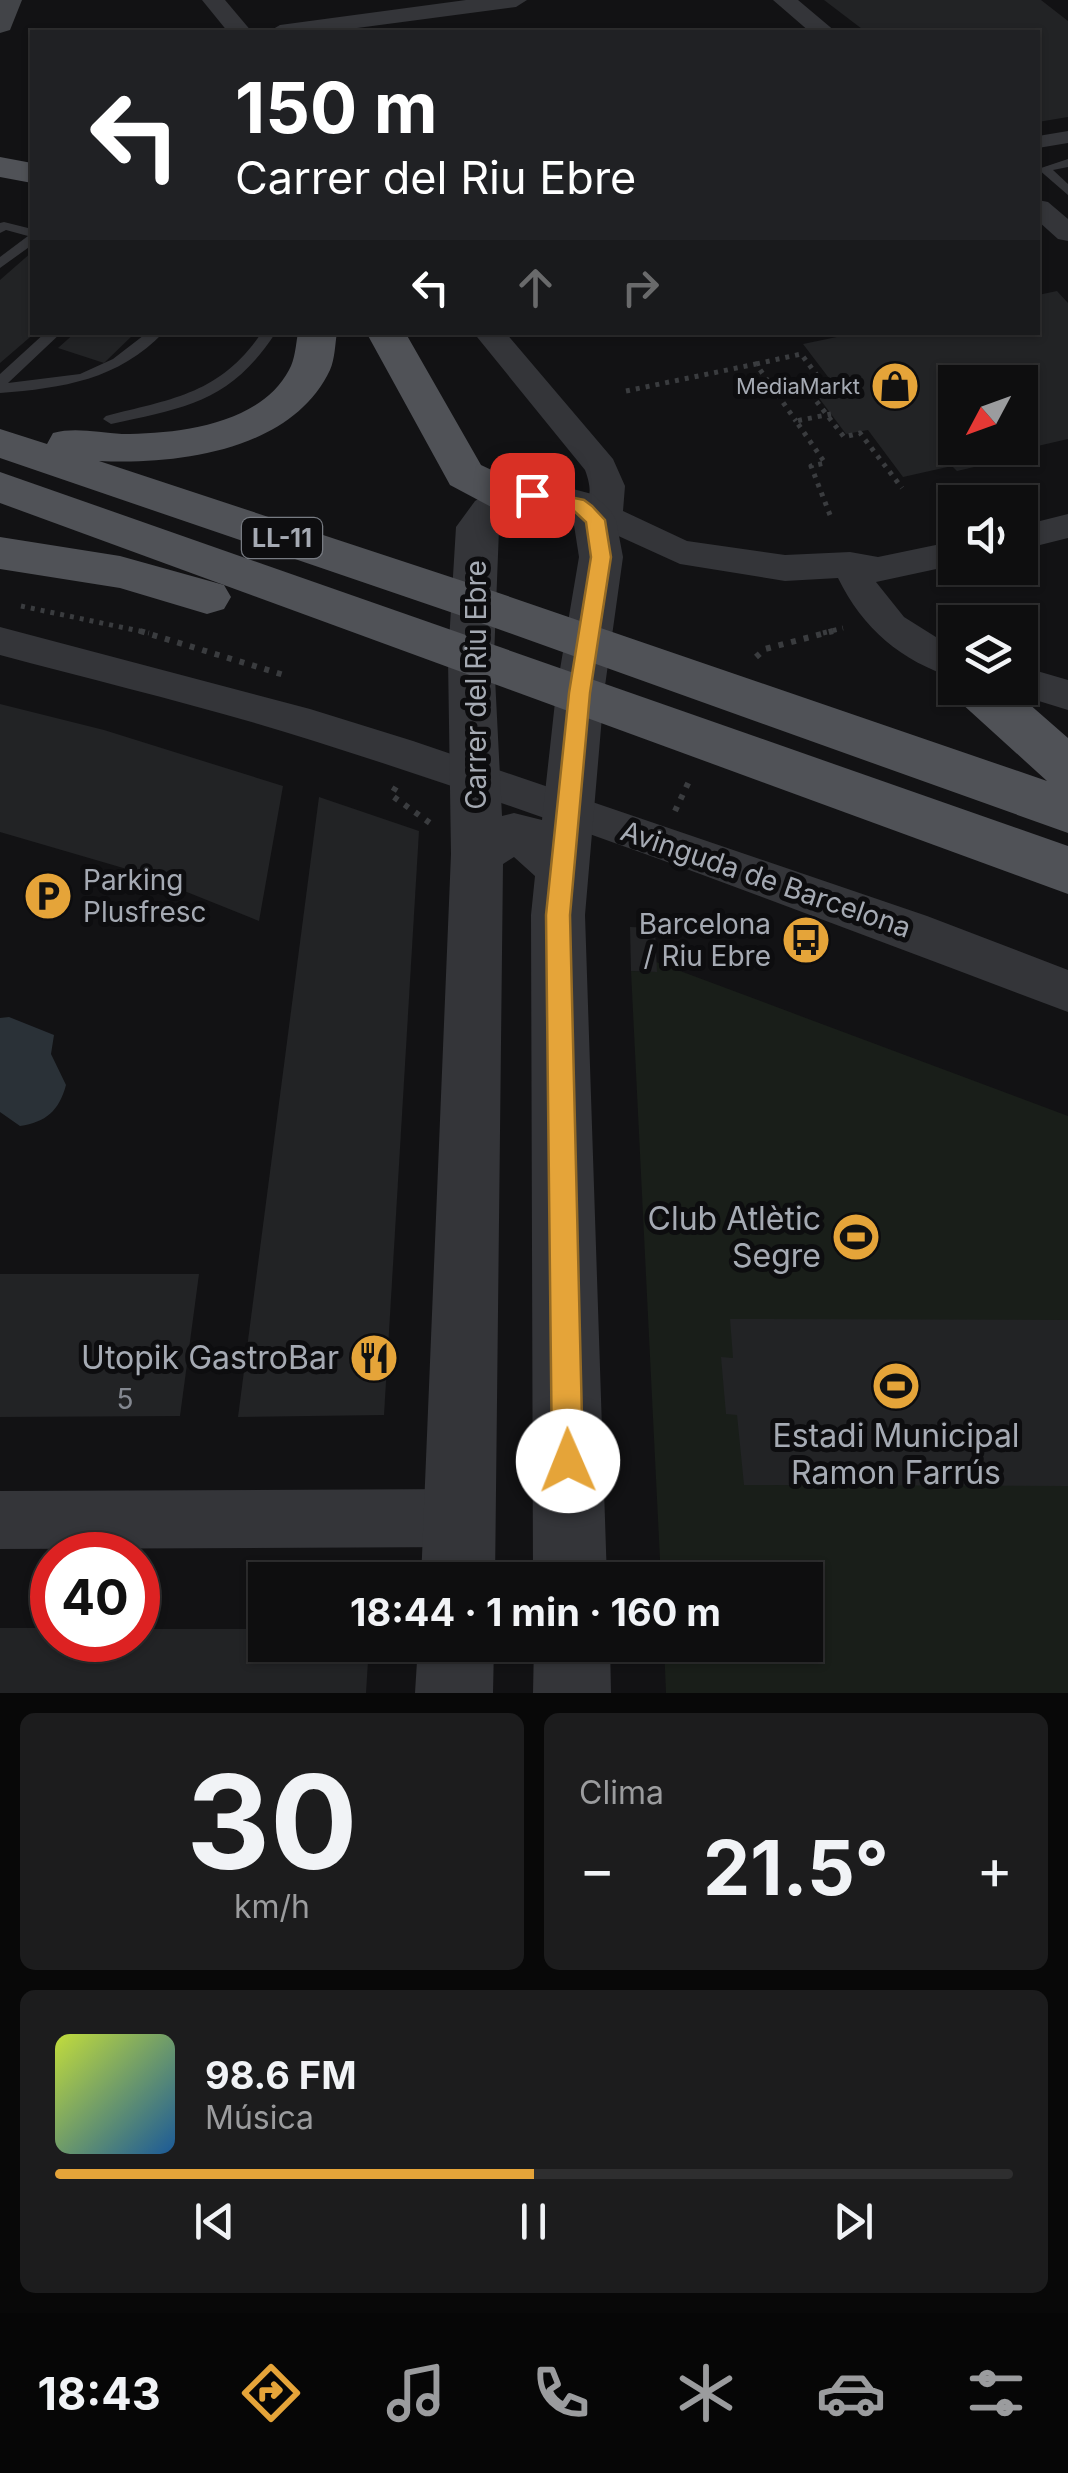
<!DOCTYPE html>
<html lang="es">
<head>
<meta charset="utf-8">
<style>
	:root { --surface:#0e0e0f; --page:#1c1c1d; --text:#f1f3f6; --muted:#9b9c9e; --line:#2e2e2f; --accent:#e5a439 }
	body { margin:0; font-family:Inter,sans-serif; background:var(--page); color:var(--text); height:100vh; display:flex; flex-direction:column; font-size:38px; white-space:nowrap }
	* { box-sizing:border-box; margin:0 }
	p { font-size:32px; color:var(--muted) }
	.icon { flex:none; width:55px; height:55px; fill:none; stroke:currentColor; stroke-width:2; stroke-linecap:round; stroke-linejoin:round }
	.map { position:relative; height:1693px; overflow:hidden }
	.sheet { display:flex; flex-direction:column; gap:20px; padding:20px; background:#080808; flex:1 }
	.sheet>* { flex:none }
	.guide { position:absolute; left:30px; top:30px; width:1010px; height:305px; border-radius:0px; box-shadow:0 2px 8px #0004,0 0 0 2px var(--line); background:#202124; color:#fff; overflow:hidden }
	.needle { width:65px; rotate:229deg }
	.fabs { position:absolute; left:938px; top:365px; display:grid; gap:20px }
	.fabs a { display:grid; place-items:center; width:100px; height:100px; border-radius:0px; background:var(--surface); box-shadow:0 2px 8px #0004,0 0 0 2px var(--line); font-size:50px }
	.speed { position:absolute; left:30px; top:1532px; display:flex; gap:20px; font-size:50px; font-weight:700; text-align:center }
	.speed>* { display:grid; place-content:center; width:130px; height:130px; border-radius:50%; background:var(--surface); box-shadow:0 2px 8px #0004,0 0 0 2px var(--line); line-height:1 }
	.speed .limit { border:15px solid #d22; background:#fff; color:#111 }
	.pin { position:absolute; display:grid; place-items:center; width:85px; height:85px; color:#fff; margin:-42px; border-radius:20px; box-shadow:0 5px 15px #0006 }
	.me { position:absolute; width:110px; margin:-55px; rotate:359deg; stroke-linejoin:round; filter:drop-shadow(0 0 8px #0008) }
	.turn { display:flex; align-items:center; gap:35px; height:210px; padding:0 40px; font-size:45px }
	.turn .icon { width:130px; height:130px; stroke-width:2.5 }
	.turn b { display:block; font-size:70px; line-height:85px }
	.lanes { display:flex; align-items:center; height:95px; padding:0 40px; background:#0003; justify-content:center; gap:50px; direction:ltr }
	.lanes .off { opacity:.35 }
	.big { font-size:75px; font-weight:700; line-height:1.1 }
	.sheet .card { flex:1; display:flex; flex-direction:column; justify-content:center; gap:15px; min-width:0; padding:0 35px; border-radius:15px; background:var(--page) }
	.sheet .dial { align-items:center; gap:0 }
	.dial b { font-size:130px; line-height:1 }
	.song { display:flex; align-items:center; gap:30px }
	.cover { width:120px; height:120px; border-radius:15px; background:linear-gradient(135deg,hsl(70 70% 55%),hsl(210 70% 35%)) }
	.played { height:10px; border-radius:5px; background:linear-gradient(90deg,var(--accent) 50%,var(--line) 50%) }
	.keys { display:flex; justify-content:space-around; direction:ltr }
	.heat { display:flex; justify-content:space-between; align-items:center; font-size:55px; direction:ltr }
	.sheet .tiles { flex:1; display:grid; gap:20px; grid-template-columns:1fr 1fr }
	.card:last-child { grid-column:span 2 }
	.trip { position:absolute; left:248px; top:1562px; width:575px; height:100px; border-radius:0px; background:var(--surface); box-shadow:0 2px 8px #0004,0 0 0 2px var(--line); font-weight:700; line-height:100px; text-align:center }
	.tabs { display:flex; height:160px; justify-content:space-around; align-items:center; background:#060606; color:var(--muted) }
	.tabs .icon { width:70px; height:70px }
	.tabs .on { color:var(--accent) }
	.tabs b { font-size:45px; color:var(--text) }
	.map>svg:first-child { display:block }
</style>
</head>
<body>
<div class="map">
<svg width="1068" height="1693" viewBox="0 0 1068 1693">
	<rect width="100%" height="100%" fill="#121214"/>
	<path fill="#191e19" d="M 656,962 L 1068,1116 L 1068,1693 L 666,1693 L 664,1645 L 805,1645 L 805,1580 L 661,1580 L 631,971 L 656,972 Z"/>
	<path fill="#2a3137" d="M 9,1017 L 54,1035 L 51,1054 L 66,1085 C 59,1111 46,1122 20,1126 L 0,1112 L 0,1018 Z"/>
	<g fill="#222325" fill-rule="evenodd">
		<path d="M 824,0 L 1041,0 L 1068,21 L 1068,117 L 1038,122 L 1038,32 L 866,32 Z"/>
		<path d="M 32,252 L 32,332 L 36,332 L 0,363 L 0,280 Z"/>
		<path d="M 1057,291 L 1068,303 L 1068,439 L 999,455 L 1004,460 L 957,471 L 952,466 L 903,477 L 868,430 L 846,434 L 816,394 L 838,390 L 803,344 L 861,332 L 1038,332 L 1038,295 ZM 955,382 L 1020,382 L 1020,448 L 955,448 Z"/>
		<path d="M 76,332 L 136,332 L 104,363 L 58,348 Z"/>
		<path d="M 0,704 L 104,730 L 283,786 L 259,921 L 137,872 L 0,832 Z"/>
		<path d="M 319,797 L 419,831 L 384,1415 L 238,1417 Z"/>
		<path d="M 630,927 L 655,928 L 657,972 L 631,971 Z"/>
		<path d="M 0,1274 L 199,1274 L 180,1416 L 0,1417 Z"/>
		<path d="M 730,1319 L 1068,1320 L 1068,1486 L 744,1485 L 737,1415 L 726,1414 L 721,1357 L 733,1358 Z"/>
		<path d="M 0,1628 L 52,1628 L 52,1640 L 138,1640 L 138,1629 L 265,1629 L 265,1645 L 369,1645 L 366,1693 L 0,1693 Z"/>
	</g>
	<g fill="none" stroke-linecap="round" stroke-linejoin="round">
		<g stroke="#3a3c3f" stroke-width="5" stroke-dasharray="4 6" stroke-linecap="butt">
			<path d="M 756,364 L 801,354 L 828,390 L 810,393 L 844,437 L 860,433 L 902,488"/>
			<path d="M 626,391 L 756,364 L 796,421"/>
			<path d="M 830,515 L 811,466 L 825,463 L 796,421 L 831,414"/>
			<path d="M 21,606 L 149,633"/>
			<path d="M 823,633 L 843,628"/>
		</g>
		<g stroke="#3a3c3f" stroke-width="6" stroke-dasharray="5 8" stroke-linecap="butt">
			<path d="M 140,631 L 284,675"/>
			<path d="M 756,657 L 765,649 L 833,631"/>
			<path d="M 396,787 L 391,795 L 430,823"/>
			<path d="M 675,811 L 691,777"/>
		</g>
		<g fill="#343539" fill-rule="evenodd">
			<path d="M 1068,159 L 1068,167 L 1053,170 L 1068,184 L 1068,195 L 1038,169 Z"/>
			<path d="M 4,222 L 32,229 L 32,245 L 0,268 L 0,257 L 28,236 L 6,230 L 0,233 L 0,223 Z"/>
			<path d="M 46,332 L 62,332 L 8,383 L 80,374 L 113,359 L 148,332 L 164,332 C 118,380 63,388 0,393 L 0,374 Z"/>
			<path d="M 262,332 L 276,332 C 232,401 186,408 111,424 L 103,419 L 106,416 C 172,399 221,394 262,332 Z"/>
		</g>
		<path fill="#343539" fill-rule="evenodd" d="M 1068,131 L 1068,143 L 1038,148 L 1038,136 Z"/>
		<g fill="#343539" fill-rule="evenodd">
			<path d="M 202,0 L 225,0 L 252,32 L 228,32 Z"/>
			<path d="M 466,0 L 527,0 L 516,7 L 327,32 L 268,32 L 280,25 Z"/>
			<path d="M 773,0 L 798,0 L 836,32 L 810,32 Z"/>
			<path d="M 1038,200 L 1048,202 L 1068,219 L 1068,241 L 1058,239 L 1038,221 Z"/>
			<path d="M 473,332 L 505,332 L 613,459 L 625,486 L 623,511 L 687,541 L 785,555 L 850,552 L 878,557 L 955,541 L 955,565 L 876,582 L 904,617 L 955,649 L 955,678 C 901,661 863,629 838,578 L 785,581 L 680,564 L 614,534 L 584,531 L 578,520 C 589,501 594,494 585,470 Z"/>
			<path d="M 1068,514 L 1068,538 L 1020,550 L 1020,526 Z"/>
			<path d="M 0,627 L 310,709 L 413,741 L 927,916 L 1068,970 L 1068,1012 C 818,918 568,821 314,741 C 211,708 104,683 0,655 Z"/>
			<path d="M 1020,666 L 1068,680 L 1068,710 L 1006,691 L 1004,688 L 1020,688 Z"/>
			<path d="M 460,1489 L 481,1497 L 489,1518 L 481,1539 L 460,1547 L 0,1549 L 0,1491 Z"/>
		</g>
		<g fill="#343539" fill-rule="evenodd">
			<path d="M 550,483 L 592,494 L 610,510 L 616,520 L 623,557 L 604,693 L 585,915 L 607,1580 L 533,1580 L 531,915 L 535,876 L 514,857 L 503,864 L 495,1580 L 421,1580 L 451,854 L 448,658 L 456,527 L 475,501 L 496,488 ZM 550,511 L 562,514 L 574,525 L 579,557 L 556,693 L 542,820 L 514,813 L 502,816 L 494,658 L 499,529 L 520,512 Z"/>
			<path d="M 418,1645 L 494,1645 L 493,1693 L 415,1693 Z"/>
			<path d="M 534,1645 L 610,1645 L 611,1693 L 533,1693 Z"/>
		</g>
		<path fill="#424448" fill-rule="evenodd" d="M 0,0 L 22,0 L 10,30 L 0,33 Z"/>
		<g fill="#505257" fill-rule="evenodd">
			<path d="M 0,157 L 32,163 L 32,183 L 0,177 Z"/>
			<path d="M 298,332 L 337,332 C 335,344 335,359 330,370 C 292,451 177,465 99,461 L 490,590 L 1047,781 L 960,702 L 953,688 L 955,684 L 955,688 L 1011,688 L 1068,738 L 1068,833 L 456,614 L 0,458 L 0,429 L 47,444 L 53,433 C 76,427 99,433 122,434 C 177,434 260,425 289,370 C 295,360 296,344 298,332 Z"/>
			<path d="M 366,332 L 405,332 L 481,465 L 527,487 L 533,498 L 527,509 L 511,513 L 495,509 L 450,485 Z"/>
			<path d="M 0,472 L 1068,846 L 1068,894 L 0,503 Z"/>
			<path d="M 0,537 L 120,556 L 224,585 L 231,597 L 224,609 L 207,614 L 120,588 L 0,569 Z"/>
		</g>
	</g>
	<path fill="#e5a439" stroke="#956b25" stroke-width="2.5" d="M 532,489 L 584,500 L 592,506 L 605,520 L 611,557 L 590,693 L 570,915 L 583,1461 L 579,1472 L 568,1477 L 557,1472 L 552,1461 L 546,915 L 569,693 L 591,557 L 586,522 L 572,509 L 526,499 L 526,490 Z"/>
	<defs>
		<g id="shop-disc" transform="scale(2.5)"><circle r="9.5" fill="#e5a439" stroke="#0d0d0f"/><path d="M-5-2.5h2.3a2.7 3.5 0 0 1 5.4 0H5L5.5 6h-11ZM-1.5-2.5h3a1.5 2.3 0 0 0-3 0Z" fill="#111"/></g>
		<g id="parking-disc" transform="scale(2.5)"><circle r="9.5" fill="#e5a439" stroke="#0d0d0f"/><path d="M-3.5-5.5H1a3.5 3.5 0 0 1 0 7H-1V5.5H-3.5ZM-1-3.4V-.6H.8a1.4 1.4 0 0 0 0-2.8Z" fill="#111"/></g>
		<g id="bus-disc" transform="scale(2.5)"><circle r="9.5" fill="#e5a439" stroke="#0d0d0f"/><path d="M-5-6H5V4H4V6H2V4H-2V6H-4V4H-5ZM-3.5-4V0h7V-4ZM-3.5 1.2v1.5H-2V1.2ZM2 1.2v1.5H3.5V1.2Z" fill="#111"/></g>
		<g id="stadium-disc" transform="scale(2.5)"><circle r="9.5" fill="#e5a439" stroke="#0d0d0f"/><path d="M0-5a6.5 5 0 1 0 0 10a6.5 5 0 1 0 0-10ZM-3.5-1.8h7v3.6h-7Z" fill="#111"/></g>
		<g id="restaurant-disc" transform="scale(2.5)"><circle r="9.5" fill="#e5a439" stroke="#0d0d0f"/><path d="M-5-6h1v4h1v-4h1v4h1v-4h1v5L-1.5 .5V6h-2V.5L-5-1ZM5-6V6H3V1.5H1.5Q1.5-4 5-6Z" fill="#111"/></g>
	</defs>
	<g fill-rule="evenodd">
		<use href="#shop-disc" x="895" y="386"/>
		<use href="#parking-disc" x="48" y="896"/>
		<use href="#bus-disc" x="806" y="940"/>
		<use href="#stadium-disc" x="856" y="1237"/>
		<use href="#restaurant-disc" x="374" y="1358"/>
		<use href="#stadium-disc" x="896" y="1386"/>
	</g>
	<g text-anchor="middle" stroke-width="10" stroke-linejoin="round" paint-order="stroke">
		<g font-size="22" fill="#a5aab3" stroke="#0d0d0f" text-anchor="end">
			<text x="860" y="394">MediaMarkt</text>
		</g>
		<rect fill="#0d0d0f" stroke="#777b82" stroke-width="2.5" x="242" y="518" width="80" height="40" rx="8"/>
		<g font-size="25" font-weight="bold" fill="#a5aab3">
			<text x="282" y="547">LL-11</text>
		</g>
		<g font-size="28" fill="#a5aab3" stroke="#0d0d0f">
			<text transform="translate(476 685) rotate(-90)" y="10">Carrer del Riu Ebre</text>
			<text transform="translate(766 879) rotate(19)" y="10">Avinguda de Barcelona</text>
		</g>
		<g font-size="28" fill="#a5aab3" stroke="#0d0d0f" text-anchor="start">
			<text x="83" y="890">Parking<tspan x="83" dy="32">Plusfresc</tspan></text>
			<text x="771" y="934" text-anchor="end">Barcelona<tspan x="771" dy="32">/ Riu Ebre</tspan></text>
		</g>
		<g font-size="28" fill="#848890">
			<text x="125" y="1409">5</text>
		</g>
		<g font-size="32" fill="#a5aab3" stroke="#0d0d0f" text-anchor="end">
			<text x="821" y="1230">Club Atlètic<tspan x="821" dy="37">Segre</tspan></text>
			<text x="339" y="1369">Utopik GastroBar</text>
			<text x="896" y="1447" text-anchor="middle">Estadi Municipal<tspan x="896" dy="37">Ramon Farrús</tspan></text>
		</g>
	</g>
</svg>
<div class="fabs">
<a><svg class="needle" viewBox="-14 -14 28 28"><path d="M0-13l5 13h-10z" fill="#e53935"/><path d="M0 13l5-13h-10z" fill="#9b9c9e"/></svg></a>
<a><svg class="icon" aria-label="sound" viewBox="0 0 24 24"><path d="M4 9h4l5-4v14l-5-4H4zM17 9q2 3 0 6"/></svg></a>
<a><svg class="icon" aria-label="layers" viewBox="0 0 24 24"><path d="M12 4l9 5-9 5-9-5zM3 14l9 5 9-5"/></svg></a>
</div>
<div class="speed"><div class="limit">40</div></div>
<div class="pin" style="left:532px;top:495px;background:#d93025"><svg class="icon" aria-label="arrive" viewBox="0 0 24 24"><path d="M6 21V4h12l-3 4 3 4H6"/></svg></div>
<svg class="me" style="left:568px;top:1461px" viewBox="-20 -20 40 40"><circle r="19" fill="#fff"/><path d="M0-13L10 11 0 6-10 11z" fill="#e5a439"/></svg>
<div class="trip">18:44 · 1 min · 160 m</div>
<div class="guide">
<div class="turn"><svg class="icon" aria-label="left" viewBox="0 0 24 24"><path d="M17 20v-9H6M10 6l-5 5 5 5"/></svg><div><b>150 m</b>Carrer del Riu Ebre</div></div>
<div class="lanes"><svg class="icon" aria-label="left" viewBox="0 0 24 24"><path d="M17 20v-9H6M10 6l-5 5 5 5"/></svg><svg class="icon off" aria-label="ahead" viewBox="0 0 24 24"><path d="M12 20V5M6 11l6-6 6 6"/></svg><svg class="icon off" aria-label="right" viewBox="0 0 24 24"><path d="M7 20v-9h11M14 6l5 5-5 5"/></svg></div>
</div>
</div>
<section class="sheet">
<div class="tiles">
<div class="card dial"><b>30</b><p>km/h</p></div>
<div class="card"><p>Clima</p>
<div class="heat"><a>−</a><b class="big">21.5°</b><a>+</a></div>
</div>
<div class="card">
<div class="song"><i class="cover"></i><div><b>98.6 FM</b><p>Música</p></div></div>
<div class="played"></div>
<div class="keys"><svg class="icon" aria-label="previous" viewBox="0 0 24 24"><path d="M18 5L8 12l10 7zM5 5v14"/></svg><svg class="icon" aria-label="pause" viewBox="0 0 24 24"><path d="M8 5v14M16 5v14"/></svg><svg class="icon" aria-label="next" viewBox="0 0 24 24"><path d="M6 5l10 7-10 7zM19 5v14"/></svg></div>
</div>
</div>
</section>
<nav class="tabs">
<b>18:43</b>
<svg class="icon on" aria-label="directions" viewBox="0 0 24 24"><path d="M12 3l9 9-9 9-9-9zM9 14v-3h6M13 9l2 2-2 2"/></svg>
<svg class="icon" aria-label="music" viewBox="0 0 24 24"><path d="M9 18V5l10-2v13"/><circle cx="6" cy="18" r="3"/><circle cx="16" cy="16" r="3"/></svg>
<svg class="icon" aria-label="phone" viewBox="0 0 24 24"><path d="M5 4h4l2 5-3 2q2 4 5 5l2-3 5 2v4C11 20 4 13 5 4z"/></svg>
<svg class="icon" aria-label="climate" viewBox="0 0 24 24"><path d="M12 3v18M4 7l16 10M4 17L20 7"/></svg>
<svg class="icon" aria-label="car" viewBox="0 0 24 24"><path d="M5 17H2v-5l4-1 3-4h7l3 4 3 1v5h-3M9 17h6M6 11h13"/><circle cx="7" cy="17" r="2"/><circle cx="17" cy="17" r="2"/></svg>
<svg class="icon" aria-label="filters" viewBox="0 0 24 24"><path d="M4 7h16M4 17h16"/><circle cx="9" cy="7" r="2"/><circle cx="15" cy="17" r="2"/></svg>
</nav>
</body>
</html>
